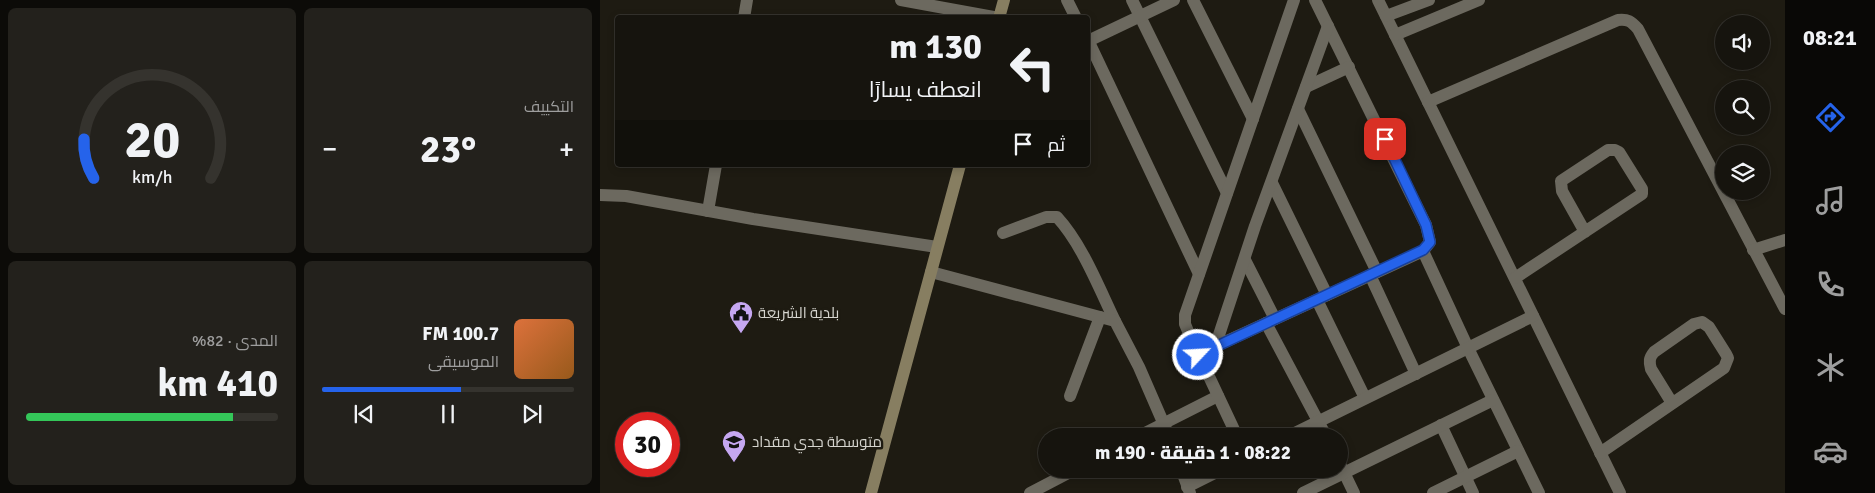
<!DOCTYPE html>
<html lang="ar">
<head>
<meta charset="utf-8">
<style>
	:root { --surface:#16140e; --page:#23211c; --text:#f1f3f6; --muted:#9e9e9e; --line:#35332e; --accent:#2563eb }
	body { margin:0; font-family:Signika,Cairo,sans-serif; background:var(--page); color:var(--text); direction:rtl; height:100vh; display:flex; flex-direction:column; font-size:19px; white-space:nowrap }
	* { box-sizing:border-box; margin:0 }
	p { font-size:16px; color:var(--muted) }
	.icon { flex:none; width:28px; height:28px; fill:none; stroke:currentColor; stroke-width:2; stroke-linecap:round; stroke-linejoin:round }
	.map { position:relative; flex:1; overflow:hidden; direction:ltr }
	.details { display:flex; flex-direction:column; gap:8px; padding:8px; background:#0c0b08; width:600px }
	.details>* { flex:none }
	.banner { position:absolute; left:15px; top:15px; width:475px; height:152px; border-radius:5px; box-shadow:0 2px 8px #0003,0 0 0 1px var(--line); direction:rtl; background:#16140e; color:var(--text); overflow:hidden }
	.fabs { position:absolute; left:1115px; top:15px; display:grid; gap:10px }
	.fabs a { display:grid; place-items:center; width:55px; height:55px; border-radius:50%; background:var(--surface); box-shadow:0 2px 8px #0003,0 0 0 1px var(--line); font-size:25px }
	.speed { position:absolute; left:15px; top:412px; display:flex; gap:10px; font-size:25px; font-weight:700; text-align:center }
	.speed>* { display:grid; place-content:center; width:65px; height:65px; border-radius:50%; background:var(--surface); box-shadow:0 2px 8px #0003,0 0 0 1px var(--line); line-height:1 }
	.speed .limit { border:8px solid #d22; background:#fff; color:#111 }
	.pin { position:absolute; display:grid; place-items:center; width:42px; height:42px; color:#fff; margin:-21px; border-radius:10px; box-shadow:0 2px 8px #0006 }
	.me { position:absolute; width:55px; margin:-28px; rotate:65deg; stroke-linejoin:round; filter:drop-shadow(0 0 4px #0008) }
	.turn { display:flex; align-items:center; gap:18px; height:105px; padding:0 25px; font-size:22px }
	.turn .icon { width:65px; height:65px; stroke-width:2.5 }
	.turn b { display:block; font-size:35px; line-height:42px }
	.then { display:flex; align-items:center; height:48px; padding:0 25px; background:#0003; gap:10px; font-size:19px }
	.big { font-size:38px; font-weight:800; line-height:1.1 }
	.details .tile { flex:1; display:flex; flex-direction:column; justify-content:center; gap:8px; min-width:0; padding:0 18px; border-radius:8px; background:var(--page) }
	.details .dial { align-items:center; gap:0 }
	.dial svg { height:130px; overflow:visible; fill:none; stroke:var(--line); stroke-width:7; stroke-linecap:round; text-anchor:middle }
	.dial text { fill:var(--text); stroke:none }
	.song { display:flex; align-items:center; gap:15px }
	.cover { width:60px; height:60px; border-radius:8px; background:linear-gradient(135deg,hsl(20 70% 55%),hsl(30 70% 35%)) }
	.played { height:5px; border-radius:2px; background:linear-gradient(90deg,var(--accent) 55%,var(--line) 55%) }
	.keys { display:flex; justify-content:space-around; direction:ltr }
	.heat { display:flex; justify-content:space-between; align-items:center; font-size:28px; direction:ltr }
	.charge { height:8px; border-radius:4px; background:linear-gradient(90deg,#34c759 82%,var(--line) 0) }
	.details .tiles { flex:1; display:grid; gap:8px; grid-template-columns:repeat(2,1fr) }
	.trip { position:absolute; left:438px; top:428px; width:310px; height:50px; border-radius:25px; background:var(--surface); box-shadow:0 2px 8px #0003,0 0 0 1px var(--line); font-weight:800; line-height:50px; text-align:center; direction:rtl }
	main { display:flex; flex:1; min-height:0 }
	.tabs { display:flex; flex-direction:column; width:90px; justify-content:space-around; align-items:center; background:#090806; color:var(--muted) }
	.tabs .icon { width:35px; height:35px }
	.tabs .on { color:var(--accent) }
	.tabs b { font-size:22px; color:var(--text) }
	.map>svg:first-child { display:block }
</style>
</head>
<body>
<main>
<nav class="tabs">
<b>08:21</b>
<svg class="icon on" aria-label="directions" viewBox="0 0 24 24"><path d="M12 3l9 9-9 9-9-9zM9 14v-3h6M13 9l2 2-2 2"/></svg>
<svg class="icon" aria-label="music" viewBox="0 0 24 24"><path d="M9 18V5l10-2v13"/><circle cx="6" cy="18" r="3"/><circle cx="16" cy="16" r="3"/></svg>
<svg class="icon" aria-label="phone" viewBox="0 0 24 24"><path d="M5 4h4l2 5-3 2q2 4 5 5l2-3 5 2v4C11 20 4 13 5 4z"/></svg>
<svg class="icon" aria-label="climate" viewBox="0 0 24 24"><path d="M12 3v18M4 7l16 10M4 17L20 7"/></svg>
<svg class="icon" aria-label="car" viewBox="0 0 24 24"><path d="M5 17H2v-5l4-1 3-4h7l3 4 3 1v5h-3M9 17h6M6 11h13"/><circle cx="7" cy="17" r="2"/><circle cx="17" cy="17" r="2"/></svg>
</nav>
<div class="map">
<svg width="1185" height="493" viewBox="0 0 1185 493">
	<rect width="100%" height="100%" fill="#1e1b12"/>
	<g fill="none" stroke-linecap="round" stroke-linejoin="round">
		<g stroke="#6c695f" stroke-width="12">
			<path d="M 301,0 L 399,18"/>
			<path d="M 467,0 L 476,18"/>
			<path d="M 532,0 L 627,193"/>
			<path d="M 593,0 L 653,119"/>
			<path d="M 715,0 L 826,225 L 830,242 L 823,251 L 868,348 L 939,493"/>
			<path d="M 778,0 L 1020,493"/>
			<path d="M 786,16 L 829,0"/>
			<path d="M 144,18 L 147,0"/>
			<path d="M 795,35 L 879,0"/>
			<path d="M 488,40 L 599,274"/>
			<path d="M 488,41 L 574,0"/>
			<path d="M 706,87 L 749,67"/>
			<path d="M 828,102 L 1018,20 C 1028,19 1031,21 1038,29 L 1185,309"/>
			<path d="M 698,109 L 777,272"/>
			<path d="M 672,183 L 727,295"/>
			<path d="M 0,195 L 26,196 L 153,219 L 337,247"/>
			<path d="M 108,211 L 116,165"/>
			<path d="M 403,233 L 446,217 L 457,217 C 482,244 499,288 515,321"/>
			<path d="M 1153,250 L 1185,240"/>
			<path d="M 645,260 L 675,319"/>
			<path d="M 331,272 L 515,321 L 539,367 L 569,436"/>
			<path d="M 770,275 L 816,374"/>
			<path d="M 915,278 L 1042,194 L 1042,189 L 1019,152 L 1015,150 L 1008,150 L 961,181 L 962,191 L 985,232"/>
			<path d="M 717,300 L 765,398"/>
			<path d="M 666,323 L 726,436"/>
			<path d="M 615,347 L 655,226 L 728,26"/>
			<path d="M 612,348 L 823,251"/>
			<path d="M 470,396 L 500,317"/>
			<path d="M 841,425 L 873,493"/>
			<path d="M 539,436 L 618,396"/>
			<path d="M 637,436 L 590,336 L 585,324 L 585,315 L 694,0"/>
			<path d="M 689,436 L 933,316"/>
			<path d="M 1000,453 L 1124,368 L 1128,358 L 1126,354 L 1109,327 L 1102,322 L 1094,324 L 1054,352 C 1049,358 1049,362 1051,369 L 1072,403"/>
			<path d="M 739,462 L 754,493"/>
			<path d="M 581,469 L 590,493"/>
			<path d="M 587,487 L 623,469"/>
			<path d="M 430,493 L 476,469"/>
			<path d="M 703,493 L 893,400"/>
			<path d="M 833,493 L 918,451"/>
		</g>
		<g stroke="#877e61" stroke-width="12">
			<path d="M 399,18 L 404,0"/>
			<path d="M 271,493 L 360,165"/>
		</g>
	</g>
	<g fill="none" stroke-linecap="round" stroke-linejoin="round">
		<g stroke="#184099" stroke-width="12">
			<path id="route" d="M 598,355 L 823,250 L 830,242 L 826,225 L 785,139"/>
		</g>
		<use href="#route" stroke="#2563eb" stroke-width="9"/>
	</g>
	<defs>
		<g id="civic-pin" transform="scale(1.25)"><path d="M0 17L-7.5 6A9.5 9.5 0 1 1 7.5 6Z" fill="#c5a7f1" stroke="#1e1b12"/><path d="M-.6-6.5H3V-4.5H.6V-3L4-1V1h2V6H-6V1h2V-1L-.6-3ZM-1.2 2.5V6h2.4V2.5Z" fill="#111"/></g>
		<g id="school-pin" transform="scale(1.25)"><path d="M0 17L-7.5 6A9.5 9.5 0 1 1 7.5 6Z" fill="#c5a7f1" stroke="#1e1b12"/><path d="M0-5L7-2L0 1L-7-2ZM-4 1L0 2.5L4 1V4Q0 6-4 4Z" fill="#111"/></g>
	</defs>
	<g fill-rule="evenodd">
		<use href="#civic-pin" x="141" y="313"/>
		<use href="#school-pin" x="134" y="442"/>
	</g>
	<g text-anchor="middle" stroke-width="5" stroke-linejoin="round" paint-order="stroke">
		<g font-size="15" fill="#d6d5cf" stroke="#1e1b12" text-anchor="start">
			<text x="158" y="318">بلدية الشريعة</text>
			<text x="152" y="447">متوسطة جدي مقداد</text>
		</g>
	</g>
</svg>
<div class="fabs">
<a><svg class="icon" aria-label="sound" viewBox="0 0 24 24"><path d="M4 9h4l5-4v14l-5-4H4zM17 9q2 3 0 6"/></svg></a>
<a><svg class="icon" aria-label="search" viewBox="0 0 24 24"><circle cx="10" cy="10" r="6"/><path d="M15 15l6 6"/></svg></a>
<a><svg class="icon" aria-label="layers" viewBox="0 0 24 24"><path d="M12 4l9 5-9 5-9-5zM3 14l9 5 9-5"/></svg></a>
</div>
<div class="speed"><div class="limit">30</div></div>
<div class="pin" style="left:785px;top:139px;background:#d93025"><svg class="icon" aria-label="arrive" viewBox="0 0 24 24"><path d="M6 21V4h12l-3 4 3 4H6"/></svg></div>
<svg class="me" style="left:598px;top:355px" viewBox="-20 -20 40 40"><circle r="17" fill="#2563eb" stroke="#fff" stroke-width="3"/><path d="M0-11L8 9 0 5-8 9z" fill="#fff"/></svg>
<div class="trip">08:22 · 1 دقيقة · 190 m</div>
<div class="banner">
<div class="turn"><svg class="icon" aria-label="left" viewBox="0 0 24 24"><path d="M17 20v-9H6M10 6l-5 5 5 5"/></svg><div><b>130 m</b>انعطف يسارًا</div></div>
<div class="then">ثم<svg class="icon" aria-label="arrive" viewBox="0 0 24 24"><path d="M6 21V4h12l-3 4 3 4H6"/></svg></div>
</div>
</div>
<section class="details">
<div class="tiles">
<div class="tile"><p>التكييف</p>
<div class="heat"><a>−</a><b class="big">23°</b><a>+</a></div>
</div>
<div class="tile dial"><svg viewBox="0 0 100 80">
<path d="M14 69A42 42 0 1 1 86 69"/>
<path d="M14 69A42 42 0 0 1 8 45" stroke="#2563eb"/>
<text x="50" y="56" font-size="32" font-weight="700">20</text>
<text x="50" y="72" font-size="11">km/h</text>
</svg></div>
<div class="tile">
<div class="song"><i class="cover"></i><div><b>100.7 FM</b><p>الموسيقى</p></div></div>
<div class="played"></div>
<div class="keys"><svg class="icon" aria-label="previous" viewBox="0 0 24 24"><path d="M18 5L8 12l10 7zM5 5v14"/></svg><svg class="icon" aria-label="pause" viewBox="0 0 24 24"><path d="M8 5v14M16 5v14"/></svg><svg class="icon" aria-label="next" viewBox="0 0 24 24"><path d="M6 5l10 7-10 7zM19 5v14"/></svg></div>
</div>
<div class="tile"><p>المدى · 82%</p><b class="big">410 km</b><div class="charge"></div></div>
</div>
</section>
</main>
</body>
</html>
